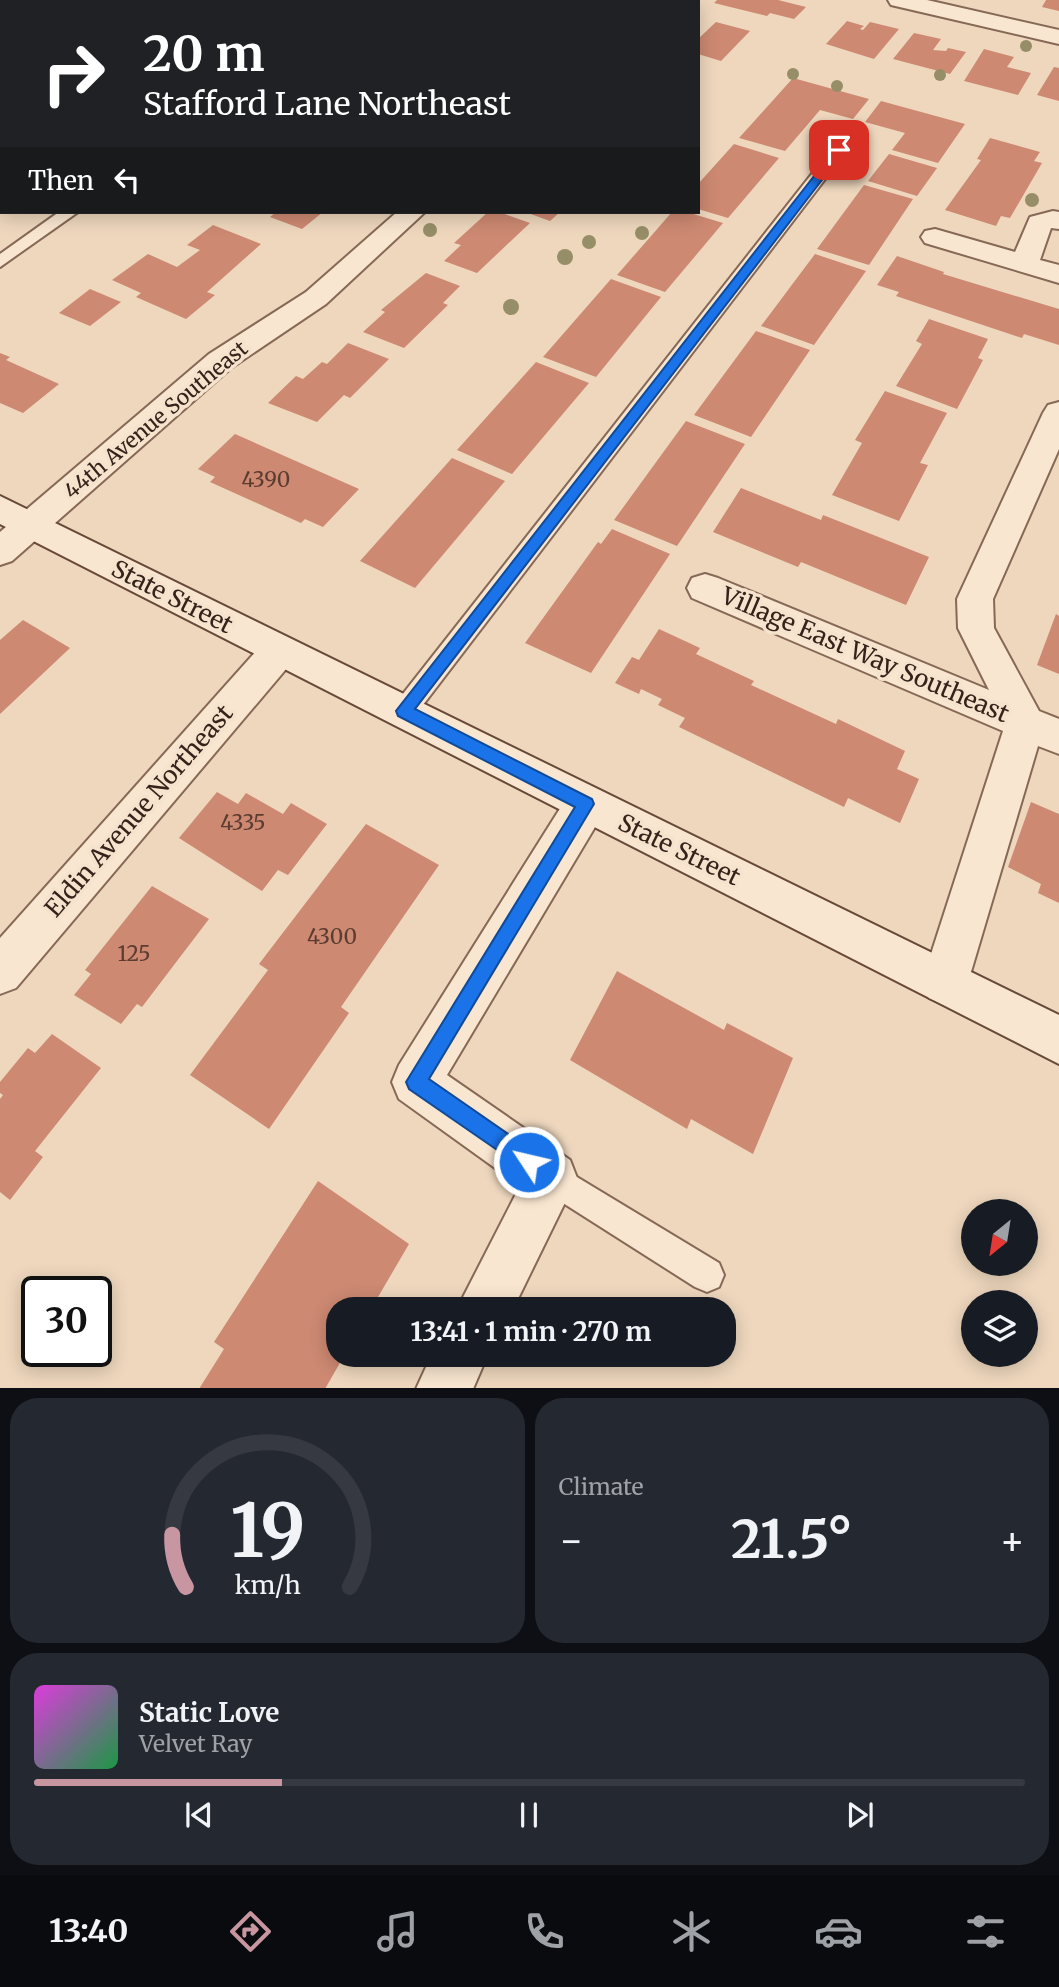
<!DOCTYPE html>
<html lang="en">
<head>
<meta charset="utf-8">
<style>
	:root { --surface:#171b24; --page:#242831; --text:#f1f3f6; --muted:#9ea1a6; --line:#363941; --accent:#c896a1 }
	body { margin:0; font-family:Merriweather,serif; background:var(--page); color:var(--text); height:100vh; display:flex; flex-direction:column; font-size:26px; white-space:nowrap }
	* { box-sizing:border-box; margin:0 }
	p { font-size:23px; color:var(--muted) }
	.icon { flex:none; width:38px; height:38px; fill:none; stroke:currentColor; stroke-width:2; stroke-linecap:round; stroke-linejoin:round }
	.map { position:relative; height:1388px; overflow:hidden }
	.side { display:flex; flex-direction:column; gap:10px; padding:10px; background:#0d0f14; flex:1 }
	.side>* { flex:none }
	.guide { position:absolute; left:0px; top:0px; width:700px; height:214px; box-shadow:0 4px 18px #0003; background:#202124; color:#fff; overflow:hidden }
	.needle { width:46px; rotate:210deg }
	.buttons { position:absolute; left:961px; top:1199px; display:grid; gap:14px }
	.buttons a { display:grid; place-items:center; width:77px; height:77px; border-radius:50%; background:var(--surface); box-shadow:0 4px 18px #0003; font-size:35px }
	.speed { position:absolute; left:21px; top:1276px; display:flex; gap:14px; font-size:35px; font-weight:700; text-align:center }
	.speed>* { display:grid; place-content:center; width:91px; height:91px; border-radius:50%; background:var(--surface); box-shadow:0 4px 18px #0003; line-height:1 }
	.speed .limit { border:4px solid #111; border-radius:10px; background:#fff; color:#111 }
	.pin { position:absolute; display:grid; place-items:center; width:60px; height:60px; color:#fff; margin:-30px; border-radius:14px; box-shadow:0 4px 10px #0006 }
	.me { position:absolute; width:77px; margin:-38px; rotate:305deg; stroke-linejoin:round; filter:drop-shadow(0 0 5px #0008) }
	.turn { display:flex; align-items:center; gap:24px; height:147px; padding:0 28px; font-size:32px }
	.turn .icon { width:91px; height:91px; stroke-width:2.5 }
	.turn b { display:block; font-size:49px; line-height:60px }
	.then { display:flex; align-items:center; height:66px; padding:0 28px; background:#0003; gap:14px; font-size:26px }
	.big { font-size:52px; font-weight:700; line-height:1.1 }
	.side .card { flex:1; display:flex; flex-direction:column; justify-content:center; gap:10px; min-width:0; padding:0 24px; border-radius:28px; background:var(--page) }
	.side .dial { align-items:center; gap:0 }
	.dial svg { height:182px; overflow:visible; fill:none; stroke:var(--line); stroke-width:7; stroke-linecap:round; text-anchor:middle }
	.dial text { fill:var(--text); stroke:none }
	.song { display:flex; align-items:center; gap:21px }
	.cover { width:84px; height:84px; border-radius:10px; background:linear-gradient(135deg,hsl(300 70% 55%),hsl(140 70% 35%)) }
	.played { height:7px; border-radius:4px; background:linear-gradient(90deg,var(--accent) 25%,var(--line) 25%) }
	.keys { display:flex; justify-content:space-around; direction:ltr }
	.heat { display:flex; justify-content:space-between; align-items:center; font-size:38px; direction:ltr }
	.side .tiles { flex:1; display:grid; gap:10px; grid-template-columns:1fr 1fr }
	.card:last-child { grid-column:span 2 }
	.trip { position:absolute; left:326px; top:1297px; width:410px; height:70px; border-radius:28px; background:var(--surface); box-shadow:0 4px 18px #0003; font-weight:700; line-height:70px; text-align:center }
	.menu { display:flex; height:112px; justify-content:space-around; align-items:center; background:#090b0e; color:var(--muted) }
	.menu .icon { width:49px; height:49px }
	.menu .on { color:var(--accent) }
	.menu b { font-size:32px; color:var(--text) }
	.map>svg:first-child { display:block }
</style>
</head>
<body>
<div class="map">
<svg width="1059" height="1389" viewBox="0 0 1059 1389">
	<rect width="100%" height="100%" fill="#eed7bd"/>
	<g fill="#cd8972">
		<path d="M 717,0 L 778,0 L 806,7 L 794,19 L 770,13 L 767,16 L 714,3 Z"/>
		<path d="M 1046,0 L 1059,0 L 1059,11 L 1042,7 Z"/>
		<path d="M 847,21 L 864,26 L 860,29 L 863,30 L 870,22 L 899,29 L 874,59 L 826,44 Z"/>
		<path d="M 716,22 L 750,31 L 721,61 L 698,54 L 698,39 Z"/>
		<path d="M 914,33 L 941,39 L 933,50 L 946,51 L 948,48 L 966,52 L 950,74 L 893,59 Z"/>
		<path d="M 984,49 L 1014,57 L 1007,67 L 1031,73 L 1018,95 L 964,81 Z"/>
		<path d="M 1054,67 L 1059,68 L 1059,101 L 1037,95 Z"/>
		<path d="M 793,78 L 869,99 L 853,119 L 820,110 L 785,151 L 739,138 Z"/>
		<path d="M 881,101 L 965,124 L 938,163 L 892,150 L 905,133 L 865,122 Z"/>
		<path d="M 990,138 L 1040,152 L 1034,161 L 1042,163 L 1010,218 L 1001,216 L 996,226 L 945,210 L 981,160 L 977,159 Z"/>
		<path d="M 734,144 L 779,158 L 728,218 L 698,209 L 698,184 Z"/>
		<path d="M 889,154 L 937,168 L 917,196 L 868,181 Z"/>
		<path d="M 864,185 L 913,199 L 869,265 L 817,249 Z"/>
		<path d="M 276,212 L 323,212 L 302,229 L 270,217 Z"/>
		<path d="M 488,212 L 499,212 L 530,223 L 477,273 L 444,261 L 461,245 L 454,243 Z"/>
		<path d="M 525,212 L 560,212 L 550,221 Z"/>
		<path d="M 672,212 L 687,212 L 723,223 L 665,292 L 617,275 Z"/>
		<path d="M 213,225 L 261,244 L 207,292 L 215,295 L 186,319 L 136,297 L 141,293 L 112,280 L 148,254 L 177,267 L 200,250 L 187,245 Z"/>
		<path d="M 815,254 L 866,271 L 814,345 L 761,326 Z"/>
		<path d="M 897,256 L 944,272 L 943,274 L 1059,309 L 1059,345 L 1024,334 L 1022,338 L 896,296 L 899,292 L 877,285 Z"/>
		<path d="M 426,273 L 460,286 L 443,303 L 448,305 L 404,348 L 363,332 L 385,312 L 381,310 Z"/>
		<path d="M 611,279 L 661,297 L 596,377 L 543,357 Z"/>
		<path d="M 90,289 L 121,302 L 90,326 L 59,313 Z"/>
		<path d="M 929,319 L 988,339 L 978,358 L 983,360 L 957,409 L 896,386 L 922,344 L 916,341 Z"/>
		<path d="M 756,331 L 810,350 L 751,437 L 694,415 Z"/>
		<path d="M 348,343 L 389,359 L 350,398 L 344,395 L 317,422 L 268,403 L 296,376 L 303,379 L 322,362 L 327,364 Z"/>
		<path d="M 0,353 L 10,357 L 6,360 L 59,384 L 23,413 L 0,403 Z"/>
		<path d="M 536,362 L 589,383 L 512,474 L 457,450 Z"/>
		<path d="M 885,391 L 947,413 L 920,463 L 928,465 L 899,521 L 832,495 L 862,443 L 855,440 Z"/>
		<path d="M 686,421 L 745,444 L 677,546 L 614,520 Z"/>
		<path d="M 235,434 L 359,489 L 323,527 L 305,519 L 301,523 L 210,482 L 215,477 L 198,469 Z"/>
		<path d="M 452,458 L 505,481 L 415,588 L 360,561 Z"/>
		<path d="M 741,488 L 821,520 L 823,515 L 929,557 L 906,605 L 801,562 L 798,567 L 713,532 Z"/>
		<path d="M 612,529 L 670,554 L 591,673 L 525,643 L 598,542 L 601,544 Z"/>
		<path d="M 1056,614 L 1059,616 L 1059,674 L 1037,665 Z"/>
		<path d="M 23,620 L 70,648 L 0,714 L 0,640 Z"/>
		<path d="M 659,629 L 700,648 L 696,654 L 754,681 L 751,685 L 836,724 L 838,719 L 905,751 L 897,769 L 919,779 L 900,823 L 848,798 L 844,807 L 679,727 L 685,718 L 658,705 L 662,699 L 641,689 L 639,694 L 615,683 L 632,657 L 639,660 Z"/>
		<path d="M 217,792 L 238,804 L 246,793 L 283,814 L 291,803 L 327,824 L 288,875 L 278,870 L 262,891 L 179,838 Z"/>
		<path d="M 1031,802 L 1059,814 L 1059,903 L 1038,893 L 1041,884 L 1008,867 Z"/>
		<path d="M 366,824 L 439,865 L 341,1007 L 349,1013 L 269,1129 L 190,1075 L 268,970 L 259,964 Z"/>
		<path d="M 152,886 L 209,919 L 142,1007 L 137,1004 L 121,1024 L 74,995 L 91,974 L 85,970 Z"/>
		<path d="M 617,971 L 724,1030 L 727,1023 L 793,1058 L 753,1154 L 691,1119 L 687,1129 L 570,1060 Z"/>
		<path d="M 52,1034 L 101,1068 L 35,1151 L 43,1157 L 10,1200 L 0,1192 L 0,1099 L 3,1095 L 0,1093 L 0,1082 L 28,1048 L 35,1053 Z"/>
		<path d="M 318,1181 L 409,1244 L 371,1309 L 338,1309 L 338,1354 L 345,1354 L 325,1389 L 199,1389 L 224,1349 L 214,1342 Z"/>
	</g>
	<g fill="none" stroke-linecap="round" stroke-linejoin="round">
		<g stroke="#866856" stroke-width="4">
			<g id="lane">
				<path d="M 246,0 L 261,0 L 244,2 Z"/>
				<rect x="0" y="88" width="2" height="8"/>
				<path d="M 839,145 L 845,147 L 845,153 L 413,718 L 404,721 L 395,718 L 392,711 L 395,704 L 833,147 Z"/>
				<path d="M 59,212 L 78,212 L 0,267 L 0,254 Z"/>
				<path d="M 552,1162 L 719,1263 L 724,1275 L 719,1287 L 707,1292 L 695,1287 L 541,1189 L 536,1178 L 541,1167 Z"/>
			</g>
		</g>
		<g stroke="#866856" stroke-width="4">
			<g id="street">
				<path d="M 638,0 L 660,0 L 637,2 Z"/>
				<path d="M 888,0 L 927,0 L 1059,30 L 1059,44 L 891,5 Z"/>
				<path d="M 1053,211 L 1059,212 L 1059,229 L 1051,228 L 1040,260 L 1059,265 L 1059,283 L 925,243 L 921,237 L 925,231 L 935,229 L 1015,252 L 1030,217 Z"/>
				<path d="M 397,212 L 425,212 L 326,304 L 231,368 L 12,561 L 0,565 L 0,532 L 209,354 L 306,292 Z"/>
				<path d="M 1059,402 L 1059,449 L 993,599 L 994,628 L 1039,711 L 1059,719 L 1059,754 L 1038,746 L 968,982 L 961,998 L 945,1005 L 929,998 L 922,982 L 1003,731 L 692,598 L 687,588 L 692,578 L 705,574 L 718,578 L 989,690 L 958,628 L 957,599 L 1043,413 L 1048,405 Z"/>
				<path d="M 279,636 L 292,640 L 298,651 L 292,662 L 16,988 L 0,994 L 0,938 L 266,640 Z"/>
				<path d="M 586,785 L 601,791 L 607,804 L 601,817 L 447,1075 L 570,1160 L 577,1178 L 513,1309 L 457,1309 L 520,1186 L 399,1099 L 392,1082 L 399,1065 L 571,791 Z"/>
				<path d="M 432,1354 L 488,1354 L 473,1389 L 416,1389 Z"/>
			</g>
		</g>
		<g stroke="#684939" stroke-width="4">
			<path id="secondary" d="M 0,496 L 1059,1015 L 1059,1064 L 0,524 Z"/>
		</g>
		<path stroke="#866856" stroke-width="2.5" stroke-dasharray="3.5 2" stroke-linecap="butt" d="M 176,0 L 182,2"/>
		<use href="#lane" fill="#f9e6d0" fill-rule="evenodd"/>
		<use href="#street" fill="#f9e6d0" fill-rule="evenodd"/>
		<use href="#secondary" fill="#f9e6d0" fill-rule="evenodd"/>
	</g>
	<g fill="#968e67">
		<circle cx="1026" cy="46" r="6"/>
		<circle cx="793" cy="74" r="6"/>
		<circle cx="940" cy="75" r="6"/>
		<circle cx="837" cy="86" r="6"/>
		<circle cx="1032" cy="200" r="7"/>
		<circle cx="430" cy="230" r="7"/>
		<circle cx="642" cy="233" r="7"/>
		<circle cx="589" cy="242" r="7"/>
		<circle cx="565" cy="257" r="8"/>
		<circle cx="511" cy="307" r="8"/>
	</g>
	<path fill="#1a73e8" stroke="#114b97" stroke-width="2" d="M 836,148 L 845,150 L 415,709 L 592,799 L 594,804 L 429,1079 L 537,1154 L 540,1162 L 537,1169 L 529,1172 L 409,1089 L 406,1082 L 575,807 L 398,716 L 396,711 Z"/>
	<g text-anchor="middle" stroke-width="7" stroke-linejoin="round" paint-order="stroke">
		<g font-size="21" fill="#35231b" stroke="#f6e3cd">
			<text transform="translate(156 420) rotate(-40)" y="7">44th Avenue Southeast</text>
		</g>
		<g font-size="21" fill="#5b3c31">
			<text x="266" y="487">4390</text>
			<text x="243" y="830">4335</text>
			<text x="332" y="944">4300</text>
			<text x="134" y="961">125</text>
		</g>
		<g font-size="24" fill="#35231b" stroke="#f6e3cd">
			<text transform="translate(172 597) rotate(27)" y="8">State Street</text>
			<text transform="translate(865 655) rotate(23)" y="8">Village East Way Southeast</text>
			<text transform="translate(139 811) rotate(-49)" y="8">Eldin Avenue Northeast</text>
			<text transform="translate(679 850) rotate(26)" y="8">State Street</text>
		</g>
	</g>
</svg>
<div class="buttons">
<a><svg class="needle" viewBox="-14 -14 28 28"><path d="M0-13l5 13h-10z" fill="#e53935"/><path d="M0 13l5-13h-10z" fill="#9ea1a6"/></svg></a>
<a><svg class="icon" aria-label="layers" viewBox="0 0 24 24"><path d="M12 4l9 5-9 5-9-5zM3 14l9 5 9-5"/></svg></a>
</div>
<div class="speed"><div class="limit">30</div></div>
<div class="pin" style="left:839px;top:150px;background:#d93025"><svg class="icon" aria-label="arrive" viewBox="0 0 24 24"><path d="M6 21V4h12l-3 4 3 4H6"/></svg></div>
<svg class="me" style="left:529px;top:1162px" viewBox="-20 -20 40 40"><circle r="17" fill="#1a73e8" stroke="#fff" stroke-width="3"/><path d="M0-11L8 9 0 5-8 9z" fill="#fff"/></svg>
<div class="trip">13:41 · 1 min · 270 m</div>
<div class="guide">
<div class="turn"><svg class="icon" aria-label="right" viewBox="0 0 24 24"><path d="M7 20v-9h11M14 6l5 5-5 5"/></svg><div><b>20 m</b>Stafford Lane Northeast</div></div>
<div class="then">Then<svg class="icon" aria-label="left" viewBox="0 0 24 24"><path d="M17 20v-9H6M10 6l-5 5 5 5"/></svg></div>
</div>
</div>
<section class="side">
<div class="tiles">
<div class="card dial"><svg viewBox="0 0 100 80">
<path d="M14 69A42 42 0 1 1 86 69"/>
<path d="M14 69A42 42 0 0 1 8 46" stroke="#c896a1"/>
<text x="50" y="56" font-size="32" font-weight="700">19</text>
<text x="50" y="72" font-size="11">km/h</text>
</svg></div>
<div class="card"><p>Climate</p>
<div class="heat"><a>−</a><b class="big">21.5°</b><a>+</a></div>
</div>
<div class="card">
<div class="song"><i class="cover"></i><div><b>Static Love</b><p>Velvet Ray</p></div></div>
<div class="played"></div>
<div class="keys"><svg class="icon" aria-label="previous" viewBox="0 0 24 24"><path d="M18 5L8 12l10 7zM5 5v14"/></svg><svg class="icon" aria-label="pause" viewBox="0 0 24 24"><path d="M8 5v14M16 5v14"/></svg><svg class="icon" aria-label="next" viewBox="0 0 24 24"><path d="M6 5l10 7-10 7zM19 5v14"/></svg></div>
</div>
</div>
</section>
<nav class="menu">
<b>13:40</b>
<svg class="icon on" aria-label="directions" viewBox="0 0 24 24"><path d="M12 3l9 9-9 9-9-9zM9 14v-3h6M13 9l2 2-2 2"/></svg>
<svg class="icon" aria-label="music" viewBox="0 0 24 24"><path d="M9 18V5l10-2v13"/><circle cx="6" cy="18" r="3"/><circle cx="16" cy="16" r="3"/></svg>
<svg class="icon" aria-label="phone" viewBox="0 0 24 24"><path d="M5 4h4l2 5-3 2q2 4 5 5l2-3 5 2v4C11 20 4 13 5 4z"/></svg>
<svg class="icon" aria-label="climate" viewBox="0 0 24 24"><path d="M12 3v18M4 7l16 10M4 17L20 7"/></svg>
<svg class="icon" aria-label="car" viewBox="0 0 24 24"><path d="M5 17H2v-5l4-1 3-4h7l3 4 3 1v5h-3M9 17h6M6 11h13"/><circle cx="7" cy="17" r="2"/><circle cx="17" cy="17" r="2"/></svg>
<svg class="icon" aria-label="filters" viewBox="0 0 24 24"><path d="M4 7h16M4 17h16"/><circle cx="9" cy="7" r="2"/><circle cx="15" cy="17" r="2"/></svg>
</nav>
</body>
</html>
